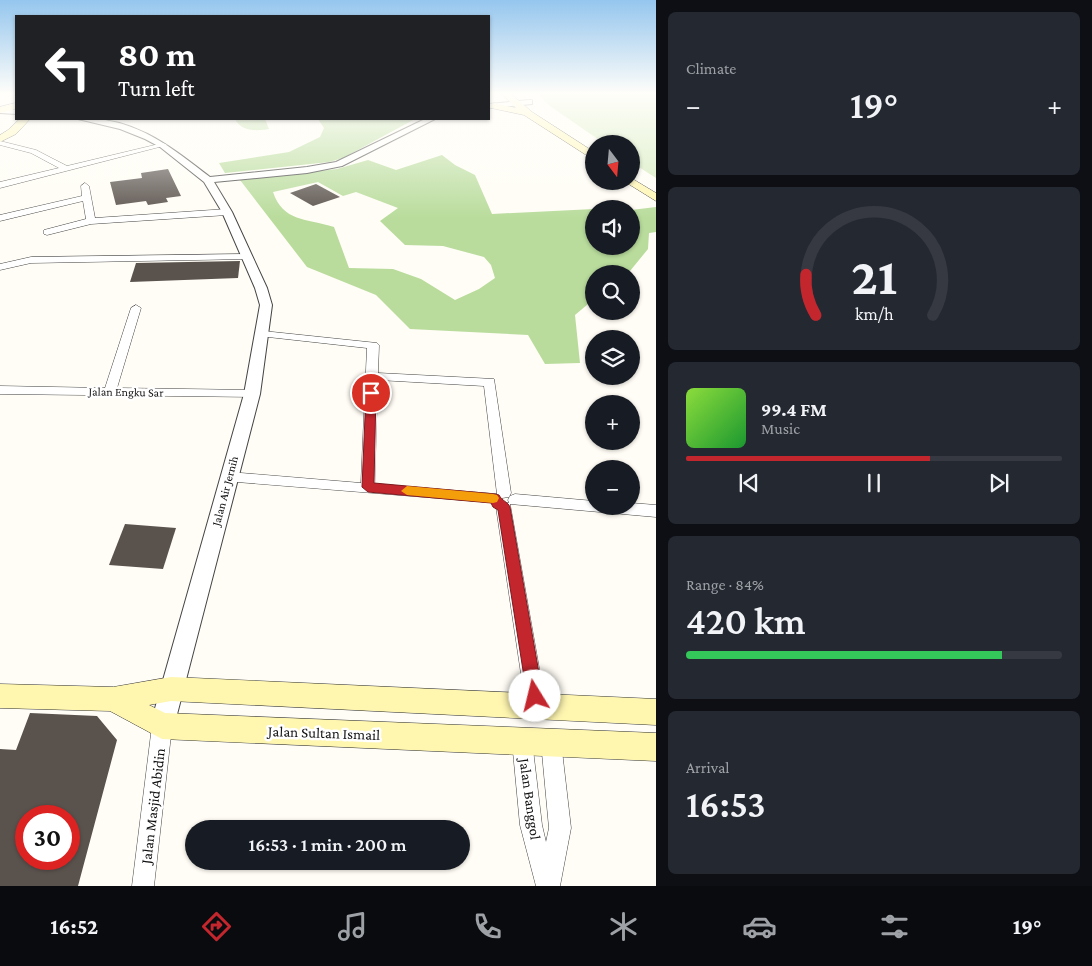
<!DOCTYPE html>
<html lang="en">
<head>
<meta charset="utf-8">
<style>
	:root { --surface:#171b24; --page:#242831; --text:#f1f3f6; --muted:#9ea1a6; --line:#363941; --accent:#c4262e }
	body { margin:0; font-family:"Crimson Pro",serif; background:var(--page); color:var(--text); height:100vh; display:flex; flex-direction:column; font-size:19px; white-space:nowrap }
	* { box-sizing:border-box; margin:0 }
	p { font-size:16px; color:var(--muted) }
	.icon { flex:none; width:28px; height:28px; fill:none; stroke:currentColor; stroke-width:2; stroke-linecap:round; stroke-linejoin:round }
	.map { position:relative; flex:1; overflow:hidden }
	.sheet { display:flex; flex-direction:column; gap:12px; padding:12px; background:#0d0f14; width:436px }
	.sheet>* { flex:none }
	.guide { position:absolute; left:15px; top:15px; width:475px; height:105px; border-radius:0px; box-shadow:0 1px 4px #0004; background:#202124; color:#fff; overflow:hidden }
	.needle { width:32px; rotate:164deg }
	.tools { position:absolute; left:585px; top:135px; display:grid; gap:10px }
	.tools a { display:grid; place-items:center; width:55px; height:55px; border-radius:50%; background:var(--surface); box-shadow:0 1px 4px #0004; font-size:25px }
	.speed { position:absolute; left:15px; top:805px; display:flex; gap:10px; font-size:25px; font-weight:700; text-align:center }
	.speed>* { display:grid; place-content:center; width:65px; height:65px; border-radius:50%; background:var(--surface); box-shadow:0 1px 4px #0004; line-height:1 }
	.speed .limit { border:8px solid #d22; background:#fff; color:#111 }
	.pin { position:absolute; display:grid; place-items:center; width:42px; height:42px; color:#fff; margin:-21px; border:2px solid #fff; border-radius:50%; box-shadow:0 1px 5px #0007 }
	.me { position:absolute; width:55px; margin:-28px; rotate:351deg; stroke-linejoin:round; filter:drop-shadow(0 0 4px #0008) }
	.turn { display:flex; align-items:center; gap:18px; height:105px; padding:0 20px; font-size:22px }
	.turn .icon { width:65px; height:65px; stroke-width:2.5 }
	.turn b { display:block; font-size:35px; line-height:42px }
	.big { font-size:38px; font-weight:600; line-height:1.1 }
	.sheet .card { flex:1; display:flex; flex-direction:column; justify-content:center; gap:8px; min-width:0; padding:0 18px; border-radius:8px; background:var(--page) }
	.sheet .dial { align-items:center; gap:0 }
	.dial svg { height:130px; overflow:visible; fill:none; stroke:var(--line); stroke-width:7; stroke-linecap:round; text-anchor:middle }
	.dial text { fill:var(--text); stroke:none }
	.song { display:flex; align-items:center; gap:15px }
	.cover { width:60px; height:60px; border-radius:8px; background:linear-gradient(135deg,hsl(90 70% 55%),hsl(130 70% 35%)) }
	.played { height:5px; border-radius:2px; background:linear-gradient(90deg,var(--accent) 65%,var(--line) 65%) }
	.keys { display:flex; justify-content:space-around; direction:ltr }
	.heat { display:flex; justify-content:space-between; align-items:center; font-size:28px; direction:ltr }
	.charge { height:8px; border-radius:4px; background:linear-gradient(90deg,#34c759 84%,var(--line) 0) }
	.trip { position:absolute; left:185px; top:820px; width:285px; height:50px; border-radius:25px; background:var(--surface); box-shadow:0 1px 4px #0004; font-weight:600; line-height:50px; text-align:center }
	.menu { display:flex; height:80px; justify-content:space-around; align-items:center; background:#090b0e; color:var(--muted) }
	.menu .icon { width:35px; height:35px }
	.menu .selected { color:var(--accent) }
	.menu b { font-size:22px; color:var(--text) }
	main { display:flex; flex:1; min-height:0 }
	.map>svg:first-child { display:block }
</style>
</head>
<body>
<main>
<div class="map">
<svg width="656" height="886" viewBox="0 0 656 886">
	<rect width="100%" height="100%" fill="#fffdf5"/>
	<path fill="#d5ebbd" d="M 538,94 L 656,94 L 656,178 L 631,162 L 631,144 L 605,144 L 550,106 Z"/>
	<g fill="#b9dc9c" fill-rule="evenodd">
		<path d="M 235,119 L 265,119 L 269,129 C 257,131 241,132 235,119 Z"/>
		<path d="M 318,119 L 415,119 L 343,158 L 329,162 L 225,173 L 219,163 L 289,152 L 320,137 L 324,128 Z"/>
		<path d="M 442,155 L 455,165 L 475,175 L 492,214 L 594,209 L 594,246 L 631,246 L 631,210 L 656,207 L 656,232 L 649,233 L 648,249 L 630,271 L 626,274 L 594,274 L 594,299 L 575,315 L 580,363 L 545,364 L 528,335 L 410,329 L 376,295 L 307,267 L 240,180 L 337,169 L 368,160 L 396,170 ZM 318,182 L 343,196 L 356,192 L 398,208 L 380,221 L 405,245 L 443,246 L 484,257 L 491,265 L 495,278 L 479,289 L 455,300 L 421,279 L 393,269 L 349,268 L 334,227 C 306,218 283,222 273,192 Z"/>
	</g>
	<g fill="#5a524d" fill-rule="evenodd">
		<path d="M 168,169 L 181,196 L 166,198 L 168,202 L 148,205 L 146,201 L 116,205 L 110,182 L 142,178 L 141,173 Z"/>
		<path d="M 316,184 L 340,197 L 313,206 L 290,193 Z"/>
		<path d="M 240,261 L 238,278 L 130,282 L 136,263 Z"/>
		<path d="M 125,524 L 176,528 L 163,569 L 109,565 Z"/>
		<path d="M 30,713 L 97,716 L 117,740 L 78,886 L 0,886 L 0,749 L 16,750 ZM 26,816 L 69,816 L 69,859 L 26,859 Z"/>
	</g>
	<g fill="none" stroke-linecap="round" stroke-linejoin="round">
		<g stroke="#444" stroke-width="1">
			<g id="minor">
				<path d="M 0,141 L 36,150 L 67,166 L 163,143 L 167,145 L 0,188 L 0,182 L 59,168 L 31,153 L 0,145 Z"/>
				<path d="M 85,183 L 89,186 L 95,218 L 227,209 L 231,212 L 227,215 L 91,224 L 47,235 L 44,234 L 44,230 L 86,219 L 83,201 L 0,221 L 0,215 L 82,196 L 81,186 Z"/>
				<path d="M 247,254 L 252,257 L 250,259 L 31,263 L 0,270 L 0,264 L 31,257 Z"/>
				<path d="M 136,305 L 141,308 L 117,388 L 252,390 L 258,394 L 257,397 L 0,394 L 0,386 L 105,388 L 131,308 Z"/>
				<path d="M 263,331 L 377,343 L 379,345 L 378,373 L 494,379 L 511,493 L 509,497 L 502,498 L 501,502 L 509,503 L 508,500 L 510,496 L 515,494 L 594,501 L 594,506 L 631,506 L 631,503 L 656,505 L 656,517 L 510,504 L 546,707 L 543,713 L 536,716 L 529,713 L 526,707 L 496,507 L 498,503 L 224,481 L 222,477 L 224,473 L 229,472 L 361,483 L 367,348 L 259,336 L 257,334 L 259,332 ZM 378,380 L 484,386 L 497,494 L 375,484 Z"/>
				<path d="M 162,716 L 169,719 L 172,726 L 154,886 L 132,886 L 152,726 L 155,719 Z"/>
				<path d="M 522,731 L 529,734 L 532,741 L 542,825 L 546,842 L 549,828 L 541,742 L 544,735 L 551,732 L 558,735 L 561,742 L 571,828 L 560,886 L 536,886 L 520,825 L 512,741 L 515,734 Z"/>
			</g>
		</g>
		<g stroke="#444" stroke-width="2">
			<g id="tertiary">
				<path d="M 529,100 L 532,100 L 532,104 L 489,108 L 489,104 Z"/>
				<path d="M 0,109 L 16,110 L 16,114 L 0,113 Z"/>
				<path d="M 78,119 C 132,115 170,146 210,177 L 307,167 L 336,162 L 425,119 L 435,119 L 342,166 L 307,173 L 214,182 L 232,212 L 267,288 L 272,305 L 260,394 L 174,726 L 170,734 L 162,737 L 154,734 L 150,726 L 244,394 L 260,305 L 255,288 L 222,212 L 204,182 L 160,147 L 145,139 L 120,129 Z"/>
			</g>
		</g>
		<g stroke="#333" stroke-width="1">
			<g id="secondary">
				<path d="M 502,94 L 511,94 L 532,112 L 594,152 L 594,160 L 524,115 L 491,108 L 491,104 L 494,103 L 516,108 Z"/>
				<path d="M 16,103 L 16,109 L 0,113 L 0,107 Z"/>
				<path d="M 20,119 L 30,119 L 16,134 L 0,142 L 0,135 L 8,130 Z"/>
				<path d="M 631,178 L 656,193 L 656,201 L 627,183 L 626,181 L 631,181 Z"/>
				<path d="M 171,677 L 656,699 L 656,725 L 171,701 L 149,705 L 165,713 L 656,733 L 656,761 L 162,739 L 110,711 L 0,708 L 0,684 L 113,687 Z"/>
			</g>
		</g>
		<use href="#minor" fill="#fff" fill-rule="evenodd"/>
		<use href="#tertiary" fill="#fff" fill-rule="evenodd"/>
		<use href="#secondary" fill="#fff6b0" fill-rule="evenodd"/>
	</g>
	<linearGradient id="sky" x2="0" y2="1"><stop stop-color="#95c6ee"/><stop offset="0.43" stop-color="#fffefa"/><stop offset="1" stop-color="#fffefa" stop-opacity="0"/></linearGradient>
	<rect width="656" height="218" fill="url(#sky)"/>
	<path fill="#c4262e" stroke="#7f191e" d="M 371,389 L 376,393 L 374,483 L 495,494 L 499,495 C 502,501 508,502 510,507 L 543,696 L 540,701 L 535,704 L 529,701 L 527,696 L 498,510 L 493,507 L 491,503 L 368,492 L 362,487 L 366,393 Z"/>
	<path fill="#f59e0b" d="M 407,486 L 493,494 L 497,495 L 499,498 L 497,502 L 493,503 L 407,495 L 401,491 Z"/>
	<g text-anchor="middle" stroke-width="5" stroke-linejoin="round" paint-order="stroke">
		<g font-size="12" fill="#111" stroke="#fff">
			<text transform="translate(126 392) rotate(1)" y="4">Jalan Engku Sar</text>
			<text transform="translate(225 491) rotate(-75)" y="4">Jalan Air Jernih</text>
		</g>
		<g font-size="15" fill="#111" stroke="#fff">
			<text transform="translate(324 733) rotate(2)" y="5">Jalan Sultan Ismail</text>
			<text transform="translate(530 799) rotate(82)" y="5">Jalan Banggol</text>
			<text transform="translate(153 806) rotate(-83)" y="5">Jalan Masjid Abidin</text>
		</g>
	</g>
</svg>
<div class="tools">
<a><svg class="needle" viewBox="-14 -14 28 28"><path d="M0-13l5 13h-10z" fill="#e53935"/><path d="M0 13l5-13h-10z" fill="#9ea1a6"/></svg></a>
<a><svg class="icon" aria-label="sound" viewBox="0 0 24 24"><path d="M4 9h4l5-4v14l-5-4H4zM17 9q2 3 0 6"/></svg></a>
<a><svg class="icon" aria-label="search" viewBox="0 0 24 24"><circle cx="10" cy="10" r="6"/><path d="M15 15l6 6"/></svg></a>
<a><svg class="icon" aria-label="layers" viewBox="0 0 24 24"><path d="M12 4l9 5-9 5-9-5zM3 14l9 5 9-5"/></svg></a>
<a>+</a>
<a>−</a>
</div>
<div class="speed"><div class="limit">30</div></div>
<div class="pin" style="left:371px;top:393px;background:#d93025"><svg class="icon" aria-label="arrive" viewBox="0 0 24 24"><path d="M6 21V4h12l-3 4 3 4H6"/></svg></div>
<svg class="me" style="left:535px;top:696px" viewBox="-20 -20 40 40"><circle r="19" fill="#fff"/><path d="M0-13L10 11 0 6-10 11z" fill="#c4262e"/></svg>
<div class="trip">16:53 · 1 min · 200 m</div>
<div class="guide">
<div class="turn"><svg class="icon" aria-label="left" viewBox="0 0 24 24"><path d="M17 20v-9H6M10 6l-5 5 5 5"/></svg><div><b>80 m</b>Turn left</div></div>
</div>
</div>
<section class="sheet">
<div class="card"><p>Climate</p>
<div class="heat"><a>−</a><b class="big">19°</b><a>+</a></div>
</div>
<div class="card dial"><svg viewBox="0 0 100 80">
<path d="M14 69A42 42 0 1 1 86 69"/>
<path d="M14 69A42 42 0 0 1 8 44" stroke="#c4262e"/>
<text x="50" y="56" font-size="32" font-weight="700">21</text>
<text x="50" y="72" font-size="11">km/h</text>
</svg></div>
<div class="card">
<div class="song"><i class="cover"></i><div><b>99.4 FM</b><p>Music</p></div></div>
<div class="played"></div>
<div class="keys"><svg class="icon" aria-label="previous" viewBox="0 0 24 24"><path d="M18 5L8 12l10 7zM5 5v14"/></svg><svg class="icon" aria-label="pause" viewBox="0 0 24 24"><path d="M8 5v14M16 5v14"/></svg><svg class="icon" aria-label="next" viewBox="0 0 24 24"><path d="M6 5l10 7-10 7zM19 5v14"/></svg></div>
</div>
<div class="card"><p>Range · 84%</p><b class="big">420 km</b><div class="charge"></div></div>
<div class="card"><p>Arrival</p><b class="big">16:53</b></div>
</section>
</main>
<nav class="menu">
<b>16:52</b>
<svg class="icon selected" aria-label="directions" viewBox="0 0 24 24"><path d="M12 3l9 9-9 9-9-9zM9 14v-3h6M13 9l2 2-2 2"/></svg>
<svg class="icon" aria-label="music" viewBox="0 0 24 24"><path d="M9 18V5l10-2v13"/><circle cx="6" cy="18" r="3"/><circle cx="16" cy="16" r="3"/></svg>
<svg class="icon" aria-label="phone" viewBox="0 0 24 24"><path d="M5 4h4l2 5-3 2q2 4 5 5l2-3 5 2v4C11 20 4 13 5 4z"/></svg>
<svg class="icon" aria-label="climate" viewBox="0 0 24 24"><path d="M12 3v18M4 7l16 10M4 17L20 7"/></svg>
<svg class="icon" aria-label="car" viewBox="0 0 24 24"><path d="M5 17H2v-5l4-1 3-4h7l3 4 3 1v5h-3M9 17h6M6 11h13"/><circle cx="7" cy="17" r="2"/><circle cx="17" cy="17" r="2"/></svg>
<svg class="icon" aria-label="filters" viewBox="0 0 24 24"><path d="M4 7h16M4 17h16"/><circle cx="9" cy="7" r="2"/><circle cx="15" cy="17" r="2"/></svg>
<b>19°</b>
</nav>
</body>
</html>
